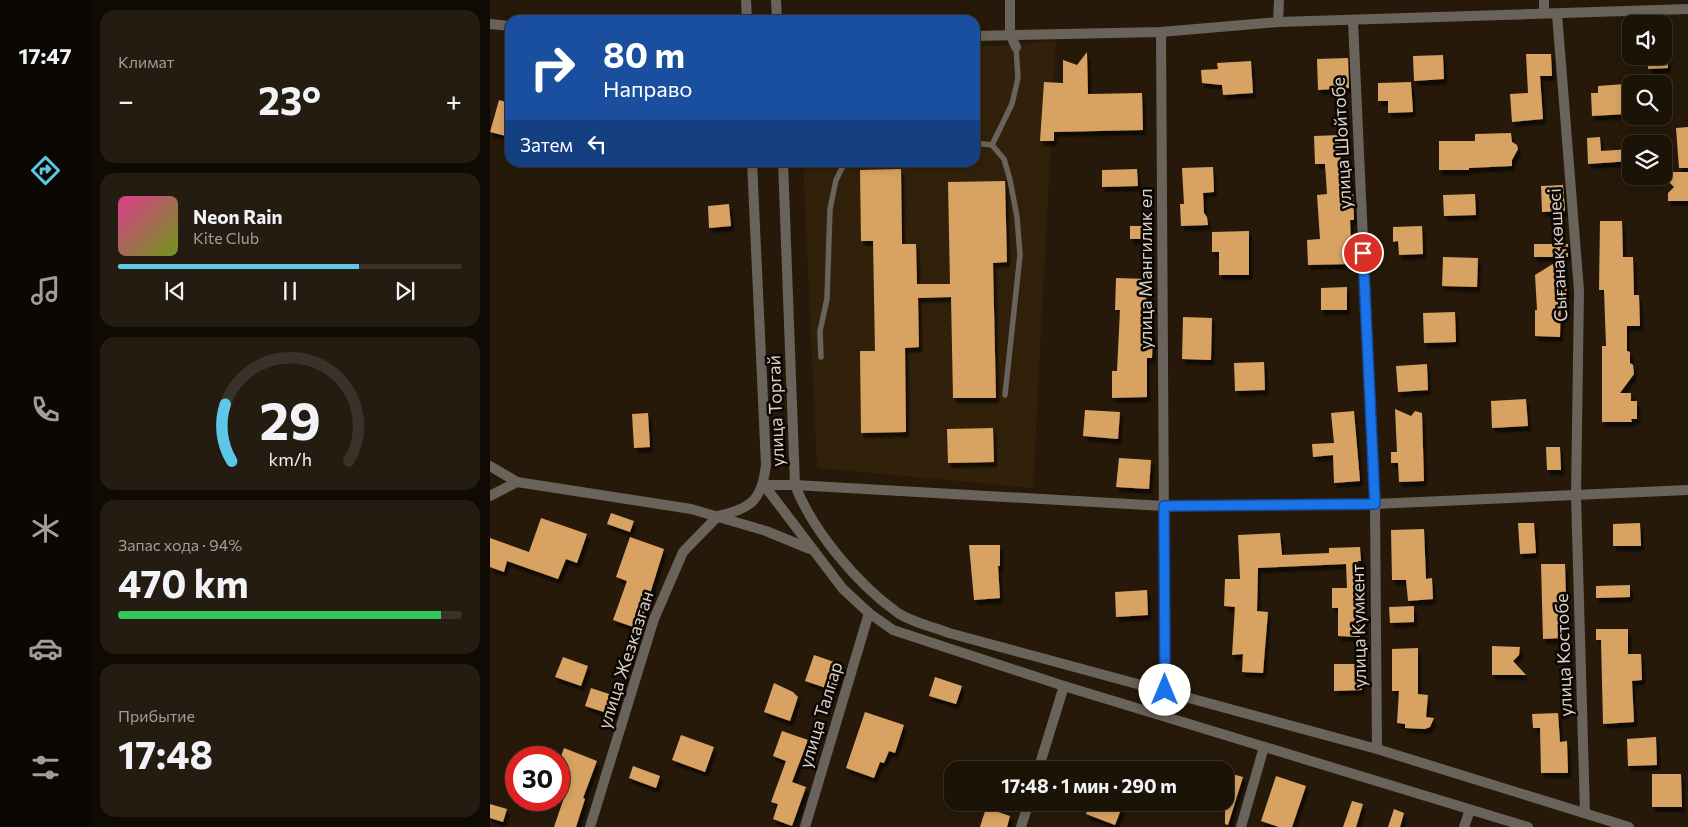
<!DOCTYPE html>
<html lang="ru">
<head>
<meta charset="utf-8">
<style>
	:root { --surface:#1c1307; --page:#251c11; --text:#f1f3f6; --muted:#a09e9b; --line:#3a3228; --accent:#5cc7e7 }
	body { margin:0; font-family:Commissioner,sans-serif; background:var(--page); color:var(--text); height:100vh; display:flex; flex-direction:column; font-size:19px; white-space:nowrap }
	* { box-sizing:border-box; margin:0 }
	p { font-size:16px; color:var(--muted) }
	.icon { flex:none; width:28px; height:28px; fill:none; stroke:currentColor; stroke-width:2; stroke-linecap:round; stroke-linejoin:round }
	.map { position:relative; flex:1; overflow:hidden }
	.panel { display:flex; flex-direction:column; gap:10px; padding:10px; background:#0f0a04; width:400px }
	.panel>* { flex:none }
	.banner { position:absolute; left:15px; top:15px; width:475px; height:152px; border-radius:15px; box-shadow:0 2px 8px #0003,0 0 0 1px var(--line); background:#1a4fa0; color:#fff; overflow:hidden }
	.controls { position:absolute; left:1132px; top:15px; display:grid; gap:10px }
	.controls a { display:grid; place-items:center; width:50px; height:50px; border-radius:10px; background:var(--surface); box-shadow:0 2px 8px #0003,0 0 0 1px var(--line); font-size:25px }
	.speed { position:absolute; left:15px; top:746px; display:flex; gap:10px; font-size:25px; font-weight:700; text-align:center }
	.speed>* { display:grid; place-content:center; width:65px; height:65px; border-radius:50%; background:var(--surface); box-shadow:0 2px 8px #0003,0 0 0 1px var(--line); line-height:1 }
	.speed .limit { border:8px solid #d22; background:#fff; color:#111 }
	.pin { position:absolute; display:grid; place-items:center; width:42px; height:42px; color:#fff; margin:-21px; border:2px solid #fff; border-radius:50%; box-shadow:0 1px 5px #0007 }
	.me { position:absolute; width:55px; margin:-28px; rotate:0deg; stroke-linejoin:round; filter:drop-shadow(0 0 4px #0008) }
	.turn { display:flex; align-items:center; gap:18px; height:105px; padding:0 15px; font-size:22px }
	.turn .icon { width:65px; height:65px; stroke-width:2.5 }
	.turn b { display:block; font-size:35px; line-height:42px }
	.then { display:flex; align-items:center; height:48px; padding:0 15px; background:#0003; gap:10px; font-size:19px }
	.big { font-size:38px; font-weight:700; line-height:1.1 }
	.panel .widget { flex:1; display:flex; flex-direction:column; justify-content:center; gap:8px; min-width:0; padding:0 18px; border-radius:15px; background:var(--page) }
	.panel .dial { align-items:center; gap:0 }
	.dial svg { height:130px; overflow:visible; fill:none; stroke:var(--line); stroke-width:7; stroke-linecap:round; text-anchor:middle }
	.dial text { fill:var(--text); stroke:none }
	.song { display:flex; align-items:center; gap:15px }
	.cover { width:60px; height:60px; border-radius:8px; background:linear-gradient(135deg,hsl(330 70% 55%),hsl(80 70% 35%)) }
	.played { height:5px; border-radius:2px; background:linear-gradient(90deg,var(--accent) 70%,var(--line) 70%) }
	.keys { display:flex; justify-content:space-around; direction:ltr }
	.heat { display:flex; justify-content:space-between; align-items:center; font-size:28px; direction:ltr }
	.charge { height:8px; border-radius:4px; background:linear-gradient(90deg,#34c759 94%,var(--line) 0) }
	.trip { position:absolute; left:454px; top:761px; width:290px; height:50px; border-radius:15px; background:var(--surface); box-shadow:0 2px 8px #0003,0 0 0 1px var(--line); font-weight:700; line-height:50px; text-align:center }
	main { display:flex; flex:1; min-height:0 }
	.dock { display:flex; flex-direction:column; width:90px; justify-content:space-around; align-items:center; background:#0b0803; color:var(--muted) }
	.dock .icon { width:35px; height:35px }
	.dock .selected { color:var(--accent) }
	.dock b { font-size:22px; color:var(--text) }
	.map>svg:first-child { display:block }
</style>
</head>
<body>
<main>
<nav class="dock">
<b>17:47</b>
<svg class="icon selected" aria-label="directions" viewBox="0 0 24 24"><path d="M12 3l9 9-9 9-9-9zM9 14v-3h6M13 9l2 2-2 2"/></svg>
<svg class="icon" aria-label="music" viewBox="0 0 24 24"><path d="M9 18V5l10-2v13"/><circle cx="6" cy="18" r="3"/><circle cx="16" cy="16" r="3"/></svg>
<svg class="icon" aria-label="phone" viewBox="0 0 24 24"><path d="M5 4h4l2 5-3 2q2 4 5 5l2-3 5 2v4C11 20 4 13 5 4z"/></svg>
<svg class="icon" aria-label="climate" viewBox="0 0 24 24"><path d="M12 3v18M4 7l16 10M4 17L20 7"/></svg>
<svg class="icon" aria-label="car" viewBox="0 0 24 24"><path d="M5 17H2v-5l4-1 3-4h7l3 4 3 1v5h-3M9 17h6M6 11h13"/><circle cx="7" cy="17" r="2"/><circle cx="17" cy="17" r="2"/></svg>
<svg class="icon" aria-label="filters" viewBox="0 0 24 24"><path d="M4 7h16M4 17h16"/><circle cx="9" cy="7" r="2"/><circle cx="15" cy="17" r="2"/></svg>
</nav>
<section class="panel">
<div class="widget"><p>Климат</p>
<div class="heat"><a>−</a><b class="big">23°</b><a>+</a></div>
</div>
<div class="widget">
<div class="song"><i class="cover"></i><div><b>Neon Rain</b><p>Kite Club</p></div></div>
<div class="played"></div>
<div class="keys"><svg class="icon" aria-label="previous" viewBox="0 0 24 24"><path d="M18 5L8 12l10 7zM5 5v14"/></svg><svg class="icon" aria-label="pause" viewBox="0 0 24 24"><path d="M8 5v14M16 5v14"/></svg><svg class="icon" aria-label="next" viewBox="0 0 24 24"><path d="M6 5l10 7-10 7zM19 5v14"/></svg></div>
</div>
<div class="widget dial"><svg viewBox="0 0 100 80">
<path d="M14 69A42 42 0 1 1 86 69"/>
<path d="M14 69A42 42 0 0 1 10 34" stroke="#5cc7e7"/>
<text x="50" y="56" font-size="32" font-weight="700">29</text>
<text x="50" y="72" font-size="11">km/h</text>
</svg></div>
<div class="widget"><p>Запас хода · 94%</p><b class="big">470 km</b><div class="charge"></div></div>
<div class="widget"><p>Прибытие</p><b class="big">17:48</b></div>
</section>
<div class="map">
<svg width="1198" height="827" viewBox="0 0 1198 827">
	<defs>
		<filter id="shadow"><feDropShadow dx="3" dy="5" stdDeviation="1" flood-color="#0009"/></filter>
	</defs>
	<rect width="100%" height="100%" fill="#261909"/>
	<path fill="#31200a" d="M 566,41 L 543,488 L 327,468 L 313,163 L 485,162 L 485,47 Z"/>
	<g fill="#d8a362" filter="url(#shadow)">
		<path d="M 597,52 L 598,94 L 652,93 L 653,130 L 564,132 L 564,141 L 550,141 L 554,82 L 573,83 L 573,60 L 587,65 Z"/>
		<path d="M 1036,54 L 1061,54 L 1062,76 L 1050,76 L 1053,119 L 1022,122 L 1020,94 L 1038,93 Z"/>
		<path d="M 953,55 L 954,79 L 924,81 L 923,56 Z"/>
		<path d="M 1177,57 L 1178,68 L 1158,69 L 1158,58 Z"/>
		<path d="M 858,58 L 859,88 L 828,90 L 827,59 Z"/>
		<path d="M 761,61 L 763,93 L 733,95 L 732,85 L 712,83 L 711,70 L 728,69 L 727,63 Z"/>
		<path d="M 921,82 L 923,112 L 898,113 L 898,101 L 888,101 L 888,83 Z"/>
		<path d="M 1135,84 L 1137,114 L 1102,116 L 1101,93 L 1108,93 L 1108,86 Z"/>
		<path d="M 9,100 L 20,103 L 20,137 L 0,132 Z"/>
		<path d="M 1198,127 L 1198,168 L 1189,168 L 1186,128 Z"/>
		<path d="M 1021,133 L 1022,142 L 1027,145 L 1028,149 L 1022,160 L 1022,166 L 979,168 L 979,170 L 949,170 L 949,141 L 985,141 L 985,134 Z"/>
		<path d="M 850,135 L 851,177 L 860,177 L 863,193 L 864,220 L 860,220 L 862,264 L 818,265 L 817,240 L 830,239 L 827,195 L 837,194 L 835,164 L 825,164 L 824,136 Z"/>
		<path d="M 1110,137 L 1111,151 L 1141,149 L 1141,161 L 1098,164 L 1097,138 Z"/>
		<path d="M 723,167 L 724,192 L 713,193 L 714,213 L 717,217 L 718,225 L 691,226 L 690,204 L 694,204 L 692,168 Z"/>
		<path d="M 411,169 L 412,244 L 426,244 L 427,284 L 460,284 L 458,182 L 515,181 L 517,262 L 503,263 L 506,398 L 463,398 L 461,297 L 428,298 L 429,347 L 415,348 L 416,432 L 371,433 L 370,351 L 385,351 L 383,241 L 371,241 L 370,170 Z"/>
		<path d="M 647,169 L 648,186 L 612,187 L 612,170 Z"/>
		<path d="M 1178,172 L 1198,172 L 1198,201 L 1178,201 L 1178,193 L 1184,187 L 1178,181 Z"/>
		<path d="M 1073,185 L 1075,211 L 1052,212 L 1051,186 Z"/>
		<path d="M 985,194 L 986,215 L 954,216 L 953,195 Z"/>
		<path d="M 239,204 L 241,226 L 219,228 L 218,206 Z"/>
		<path d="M 1110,221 L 1132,221 L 1133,257 L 1143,257 L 1144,295 L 1149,295 L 1150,326 L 1137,326 L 1137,351 L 1140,352 L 1140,363 L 1143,365 L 1144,374 L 1130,393 L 1141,393 L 1141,401 L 1147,401 L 1147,419 L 1141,419 L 1142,422 L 1112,422 L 1112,346 L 1116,346 L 1114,290 L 1109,290 Z"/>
		<rect x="640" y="226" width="16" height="13"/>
		<path d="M 932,226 L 933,254 L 909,255 L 908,241 L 903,242 L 903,227 Z"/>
		<path d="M 759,231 L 759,275 L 729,275 L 729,252 L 722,252 L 722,232 Z"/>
		<rect x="1044" y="244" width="34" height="13"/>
		<path d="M 953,257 L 988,258 L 987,287 L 952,286 Z"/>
		<path d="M 1074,257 L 1077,296 L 1071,297 L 1070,337 L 1045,336 L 1045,310 L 1047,310 L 1045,275 Z"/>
		<path d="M 626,278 L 657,279 L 655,330 L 663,331 L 662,358 L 657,358 L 657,397 L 622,398 L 622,371 L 627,371 L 630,310 L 625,310 Z"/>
		<path d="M 857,287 L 857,310 L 831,310 L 831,288 Z"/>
		<path d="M 965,312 L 966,342 L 934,343 L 933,313 Z"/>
		<path d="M 693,317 L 722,318 L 721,360 L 692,359 Z"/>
		<path d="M 774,362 L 775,390 L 745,391 L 744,363 Z"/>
		<path d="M 937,364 L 938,390 L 908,392 L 906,366 Z"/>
		<path d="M 1036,399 L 1038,426 L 1002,428 L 1001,401 Z"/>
		<path d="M 905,409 L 921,416 L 925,411 L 932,413 L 934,481 L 909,482 L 908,463 L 901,463 L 901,452 L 907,452 Z"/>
		<path d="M 595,410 L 630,412 L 628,439 L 593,436 Z"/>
		<path d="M 864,411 L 870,481 L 844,483 L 843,455 L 823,457 L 822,444 L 844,443 L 841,413 Z"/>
		<path d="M 158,413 L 160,447 L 144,448 L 142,414 Z"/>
		<path d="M 503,428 L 504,462 L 458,463 L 457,429 Z"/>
		<path d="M 1056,447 L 1070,447 L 1071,470 L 1057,470 Z"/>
		<path d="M 629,458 L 661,460 L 659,489 L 626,487 Z"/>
		<path d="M 121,513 L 144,521 L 140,532 L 117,524 Z"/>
		<path d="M 51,518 L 97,534 L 87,563 L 76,559 L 68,579 L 17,561 L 14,572 L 0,567 L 0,538 L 39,552 Z"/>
		<path d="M 1028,523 L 1044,523 L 1046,553 L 1030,554 Z"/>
		<path d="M 1150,523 L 1151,546 L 1123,546 L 1123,524 Z"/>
		<path d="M 934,529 L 936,579 L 942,578 L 943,599 L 918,601 L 916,580 L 902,580 L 901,530 Z"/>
		<path d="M 790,533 L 792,555 L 839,553 L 839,548 L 870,547 L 871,561 L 868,561 L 870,637 L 848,636 L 848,608 L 842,608 L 842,588 L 857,588 L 856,564 L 768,568 L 767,611 L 778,612 L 773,673 L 752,672 L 753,654 L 742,655 L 745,607 L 734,606 L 735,579 L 750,579 L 748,535 Z"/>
		<path d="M 140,537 L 174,549 L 149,629 L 123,620 L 137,581 L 126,577 Z"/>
		<path d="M 479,545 L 510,545 L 510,566 L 508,566 L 510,598 L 484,600 Z"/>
		<path d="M 1051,564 L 1075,564 L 1076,599 L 1070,599 L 1071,638 L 1053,639 Z"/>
		<path d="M 1140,585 L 1140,597 L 1106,598 L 1106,586 Z"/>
		<path d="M 657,590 L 658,615 L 626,617 L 625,592 Z"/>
		<path d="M 924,606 L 924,622 L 900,623 L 899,607 Z"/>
		<path d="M 1106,629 L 1138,629 L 1138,654 L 1151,654 L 1152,680 L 1142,681 L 1144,722 L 1113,724 L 1111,640 L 1106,640 Z"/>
		<path d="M 1002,646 L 1030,647 L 1029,655 L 1023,661 L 1036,675 L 1002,675 Z"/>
		<path d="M 928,648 L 928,694 L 938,695 L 936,717 L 944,718 L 940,727 L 935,729 L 915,728 L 915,724 L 907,723 L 909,691 L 902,691 L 902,649 Z"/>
		<path d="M 324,655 L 353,665 L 345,691 L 315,681 Z"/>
		<path d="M 73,657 L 98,666 L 91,686 L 65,677 Z"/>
		<path d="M 844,664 L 871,664 L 872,690 L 844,691 Z"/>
		<path d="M 445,677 L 472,686 L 466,704 L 439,696 Z"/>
		<path d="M 284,683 L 303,692 L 308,697 L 300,721 L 274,712 Z"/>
		<path d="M 101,688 L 119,694 L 118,698 L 128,701 L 123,715 L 95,706 Z"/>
		<path d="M 375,712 L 414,725 L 405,753 L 399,751 L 394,763 L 390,762 L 384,778 L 356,768 Z"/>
		<path d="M 1068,713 L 1070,742 L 1077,741 L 1078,773 L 1051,773 L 1050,728 L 1043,728 L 1042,714 Z"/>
		<path d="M 292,731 L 318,740 L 302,782 L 316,787 L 302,826 L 283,819 L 288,804 L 281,802 L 296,761 L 283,756 Z"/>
		<path d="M 191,735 L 224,747 L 215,772 L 182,760 Z"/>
		<path d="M 1166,737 L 1167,765 L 1138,766 L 1137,739 Z"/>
		<path d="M 74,748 L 107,761 L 93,798 L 95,799 L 86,827 L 64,827 L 79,783 L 69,779 L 69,762 Z"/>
		<path d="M 143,766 L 170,776 L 166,788 L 139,778 Z"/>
		<path d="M 735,772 L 753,777 L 738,825 L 735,824 Z"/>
		<path d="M 1162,774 L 1191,774 L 1192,807 L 1162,807 Z"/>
		<path d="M 786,776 L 816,786 L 802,827 L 789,827 L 771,821 Z"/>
		<path d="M 862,801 L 873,804 L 866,827 L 853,827 Z"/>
		<path d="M 600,802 L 621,802 L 632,807 L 625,825 L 596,814 Z"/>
		<path d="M 0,804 L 17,809 L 13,822 L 0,818 Z"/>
		<path d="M 496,808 L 520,816 L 517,827 L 490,827 Z"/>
		<path d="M 904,809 L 914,813 L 910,827 L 898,827 Z"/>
	</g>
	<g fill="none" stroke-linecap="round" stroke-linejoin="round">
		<g stroke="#6a635b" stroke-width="5.5">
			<path d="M 485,143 L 502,145 L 514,159 L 520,180 L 527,217 L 530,255 L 515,395"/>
			<path d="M 502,145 L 522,104 L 528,78 L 526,47"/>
			<path d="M 331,357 L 330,331 L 337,299 L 340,209 L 346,180 L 355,162"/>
		</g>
		<g stroke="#6a635b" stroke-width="10">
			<path d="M 256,0 L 257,20"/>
			<path d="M 286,0 L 287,20"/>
			<path d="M 520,0 L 520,34 L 526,47"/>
			<path d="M 1054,0 L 1054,12"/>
			<path d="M 1067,14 L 1089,291 L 1086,496 L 1095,813"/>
			<path d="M 863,21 L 885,504 L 887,749"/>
			<path d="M 788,22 L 789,0"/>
			<path d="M 0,24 L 20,26"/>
			<path d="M 671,32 L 675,690"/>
			<path d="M 485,36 L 671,32 L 788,22 L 1198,9"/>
			<path d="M 293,162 L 305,485 C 322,530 368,585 408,613 C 422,622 443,627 459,633 L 887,749 L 1139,827"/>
			<path d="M 0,466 L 27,482 L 201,509 L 276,531 L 320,549"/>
			<path d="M 274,485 L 305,485 L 674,506 L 885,504 L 1198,490"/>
			<path d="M 274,485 L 353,589 L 379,613 L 403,630 L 574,686 L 1038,827"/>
			<path d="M 0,496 L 27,482"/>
			<path d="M 228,516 C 261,509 272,500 276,465 L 262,162"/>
			<path d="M 548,770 L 574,686"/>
			<path d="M 100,827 L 164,619 L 193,552 L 228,516"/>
			<path d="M 315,827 L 379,613"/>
			<path d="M 531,827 L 539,802"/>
			<path d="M 751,827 L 774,747"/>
			<path d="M 974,827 L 980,810"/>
		</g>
	</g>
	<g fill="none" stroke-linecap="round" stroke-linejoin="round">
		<g stroke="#114b97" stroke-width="12">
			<path id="route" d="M 675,690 L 674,506 L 885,504 L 873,253"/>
		</g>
		<use href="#route" stroke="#1a73e8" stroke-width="9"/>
	</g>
	<g text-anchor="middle" stroke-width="5" stroke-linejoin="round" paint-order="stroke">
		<g font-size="18" fill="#d9d0c6" stroke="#0b0602">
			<text transform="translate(852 143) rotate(-93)" y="6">улица Шойтобе</text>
			<text transform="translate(1068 255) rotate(-93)" y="6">Сығанақ көшесі</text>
			<text transform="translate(656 269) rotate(-90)" y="6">улица Мангилик ел</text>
			<text transform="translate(286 411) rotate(-92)" y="6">улица Торгай</text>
			<text transform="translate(869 626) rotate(-91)" y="6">улица Кумкент</text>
			<text transform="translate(1074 655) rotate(-92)" y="6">улица Костобе</text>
			<text transform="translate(136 660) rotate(-72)" y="6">улица Жезказган</text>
			<text transform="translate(331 715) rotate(-73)" y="6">улица Талгар</text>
		</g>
	</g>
</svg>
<div class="controls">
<a><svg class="icon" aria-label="sound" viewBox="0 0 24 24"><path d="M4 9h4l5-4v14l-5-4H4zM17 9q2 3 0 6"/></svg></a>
<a><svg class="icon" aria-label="search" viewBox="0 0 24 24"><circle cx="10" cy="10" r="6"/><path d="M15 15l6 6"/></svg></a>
<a><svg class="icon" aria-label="layers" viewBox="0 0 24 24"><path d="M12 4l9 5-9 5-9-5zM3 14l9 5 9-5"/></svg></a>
</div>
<div class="speed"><div class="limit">30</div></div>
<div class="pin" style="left:873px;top:253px;background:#d93025"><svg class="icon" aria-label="arrive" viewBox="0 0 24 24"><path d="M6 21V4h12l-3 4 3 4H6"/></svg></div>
<svg class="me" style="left:675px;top:690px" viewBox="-20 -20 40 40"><circle r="19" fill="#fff"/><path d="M0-13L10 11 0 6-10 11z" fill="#1a73e8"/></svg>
<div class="trip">17:48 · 1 мин · 290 m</div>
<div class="banner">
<div class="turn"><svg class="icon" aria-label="right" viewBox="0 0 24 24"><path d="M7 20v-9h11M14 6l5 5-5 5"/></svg><div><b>80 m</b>Направо</div></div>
<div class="then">Затем<svg class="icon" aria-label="left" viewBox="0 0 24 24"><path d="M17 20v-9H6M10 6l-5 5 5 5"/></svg></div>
</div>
</div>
</main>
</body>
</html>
